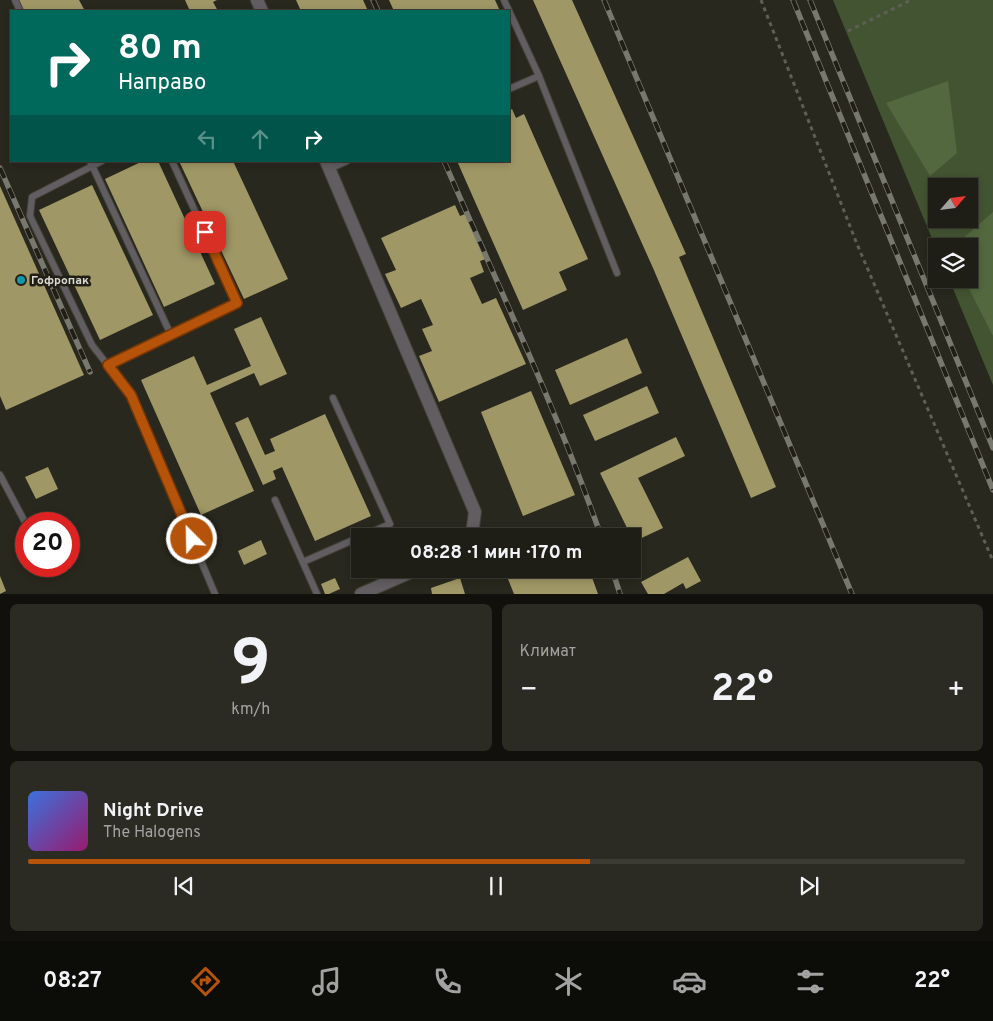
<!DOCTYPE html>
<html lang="ru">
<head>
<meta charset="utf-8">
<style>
	:root { --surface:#1f1e16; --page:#2c2b23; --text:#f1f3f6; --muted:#a1a2a1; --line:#3c3c35; --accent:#b45309 }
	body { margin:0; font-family:Overpass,sans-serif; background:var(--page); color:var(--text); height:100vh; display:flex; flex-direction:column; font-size:19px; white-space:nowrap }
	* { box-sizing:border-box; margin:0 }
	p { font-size:16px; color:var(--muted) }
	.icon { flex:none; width:28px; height:28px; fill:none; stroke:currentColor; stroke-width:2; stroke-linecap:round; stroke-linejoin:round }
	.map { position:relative; height:594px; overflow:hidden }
	.drawer { display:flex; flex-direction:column; gap:10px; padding:10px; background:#11100c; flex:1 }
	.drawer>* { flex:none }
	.guide { position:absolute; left:10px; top:10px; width:500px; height:152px; border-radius:0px; box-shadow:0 2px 8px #0003,0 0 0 1px var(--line); background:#00695c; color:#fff; overflow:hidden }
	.needle { width:32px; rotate:62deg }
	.tools { position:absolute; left:928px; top:178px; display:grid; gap:10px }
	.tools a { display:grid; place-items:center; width:50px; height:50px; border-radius:0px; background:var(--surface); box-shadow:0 2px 8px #0003,0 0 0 1px var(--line); font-size:25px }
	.speed { position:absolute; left:15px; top:512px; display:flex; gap:10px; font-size:25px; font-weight:700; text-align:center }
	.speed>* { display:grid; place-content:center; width:65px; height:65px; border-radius:50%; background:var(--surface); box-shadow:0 2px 8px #0003,0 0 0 1px var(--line); line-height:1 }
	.speed .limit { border:8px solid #d22; background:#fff; color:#111 }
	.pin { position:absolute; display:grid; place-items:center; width:42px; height:42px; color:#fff; margin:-21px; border-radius:10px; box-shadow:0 2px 8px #0006 }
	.me { position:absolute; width:55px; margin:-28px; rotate:337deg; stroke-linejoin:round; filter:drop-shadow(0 0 4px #0008) }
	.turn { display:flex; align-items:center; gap:18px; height:105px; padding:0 25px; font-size:22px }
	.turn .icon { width:65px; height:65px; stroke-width:2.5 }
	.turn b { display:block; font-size:35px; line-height:42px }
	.lanes { display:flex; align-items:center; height:48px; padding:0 25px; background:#0003; justify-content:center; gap:25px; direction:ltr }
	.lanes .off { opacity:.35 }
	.big { font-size:38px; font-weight:700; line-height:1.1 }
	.drawer .card { flex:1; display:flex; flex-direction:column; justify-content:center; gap:8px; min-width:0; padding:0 18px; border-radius:8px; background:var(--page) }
	.drawer .dial { align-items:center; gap:0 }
	.dial b { font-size:65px; line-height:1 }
	.song { display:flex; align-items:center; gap:15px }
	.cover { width:60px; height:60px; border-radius:8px; background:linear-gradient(135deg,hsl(220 70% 55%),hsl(320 70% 35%)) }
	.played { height:5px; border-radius:2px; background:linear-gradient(90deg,var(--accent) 60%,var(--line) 60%) }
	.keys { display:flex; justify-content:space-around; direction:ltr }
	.heat { display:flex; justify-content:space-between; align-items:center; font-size:28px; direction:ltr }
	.drawer .tiles { flex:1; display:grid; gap:10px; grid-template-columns:1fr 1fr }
	.card:last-child { grid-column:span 2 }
	.trip { position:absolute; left:351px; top:528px; width:290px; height:50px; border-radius:0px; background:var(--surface); box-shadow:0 2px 8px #0003,0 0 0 1px var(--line); font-weight:700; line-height:50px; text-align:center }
	.tab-bar { display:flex; height:80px; justify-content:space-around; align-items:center; background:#0c0c09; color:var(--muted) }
	.tab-bar .icon { width:35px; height:35px }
	.tab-bar .current { color:var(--accent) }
	.tab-bar b { font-size:22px; color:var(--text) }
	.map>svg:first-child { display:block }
</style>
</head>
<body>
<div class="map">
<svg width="993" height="594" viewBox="0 0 993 594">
	<rect width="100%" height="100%" fill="#29281e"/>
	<path fill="#435432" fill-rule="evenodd" d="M 833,0 L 993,0 L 993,385 L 949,279 L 969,279 L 969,246 L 936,246 L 936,248 ZM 936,186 L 969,186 L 969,219 L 936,219 Z"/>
	<g fill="#53683e">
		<path d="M 948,81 L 957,153 L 930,176 L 886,103 Z"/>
		<path d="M 993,212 L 993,336 L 964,279 L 969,279 L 969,246 L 954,246 Z"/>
	</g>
	<g fill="#a09766">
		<path d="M 18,0 L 79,0 L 85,11 L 23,11 Z"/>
		<path d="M 185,0 L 217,0 L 213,2 L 218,11 L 190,11 Z"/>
		<path d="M 296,0 L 363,0 L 368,11 L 301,11 Z"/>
		<path d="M 389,0 L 495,0 L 500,11 L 394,11 Z"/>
		<path d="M 533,0 L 572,0 L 686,254 L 679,257 L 776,487 L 751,498 L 653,268 Z"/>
		<path d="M 512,109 L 516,118 L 524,114 L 588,259 L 559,272 L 567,290 L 523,310 L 457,161 L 509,161 L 509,111 Z"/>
		<path d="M 143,161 L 158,161 L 215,284 L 164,307 L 105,179 Z"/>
		<path d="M 179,161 L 233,161 L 288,279 L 244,299 Z"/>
		<path d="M 92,185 L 153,315 L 100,340 L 39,210 Z"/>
		<path d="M 0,186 L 84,375 L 6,410 L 0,396 Z"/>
		<path d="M 455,205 L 460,216 L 465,214 L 486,259 L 480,261 L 484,272 L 470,278 L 482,304 L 496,298 L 526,364 L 439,402 L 419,356 L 432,351 L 422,329 L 433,325 L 421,299 L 401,308 L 385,274 L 396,270 L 381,238 Z"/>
		<path d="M 261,317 L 287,374 L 260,386 L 254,373 L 210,393 L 254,491 L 201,515 L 141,380 L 194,356 L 207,385 L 251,366 L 234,329 Z"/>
		<path d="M 627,338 L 642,373 L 570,405 L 555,370 Z"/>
		<path d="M 647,386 L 659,413 L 595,441 L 583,415 Z"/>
		<path d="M 531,391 L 575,495 L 523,516 L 481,412 Z"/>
		<path d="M 325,414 L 371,516 L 315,541 L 282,467 L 273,471 L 276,479 L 263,485 L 235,423 L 248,417 L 265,455 L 275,451 L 270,439 Z"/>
		<path d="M 676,437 L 685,456 L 638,478 L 663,528 L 633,542 L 632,536 L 631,536 L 600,473 Z"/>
		<path d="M 48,467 L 58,489 L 36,499 L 25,477 Z"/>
		<path d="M 261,540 L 267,554 L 244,565 L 238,551 Z"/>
		<path d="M 688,557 L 701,581 L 686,589 L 683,583 L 664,594 L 648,594 L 641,582 Z"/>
		<path d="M 504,569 L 589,569 L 598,594 L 514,594 Z"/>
		<path d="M 0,576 L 6,591 L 0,594 Z"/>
		<path d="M 335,578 L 340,589 L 329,594 L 325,594 L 321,584 Z"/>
		<path d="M 460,578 L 465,594 L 432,594 L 431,588 Z"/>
	</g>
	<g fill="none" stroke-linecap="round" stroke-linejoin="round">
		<g stroke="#45443b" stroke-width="8">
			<g id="service">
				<path d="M 15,0 L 20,11"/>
				<path d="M 504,0 L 539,76 L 617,273"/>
				<path d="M 509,89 L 539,76"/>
				<path d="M 90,161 L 171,335"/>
				<path d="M 102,161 L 32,197 L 30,216 L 92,345 L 131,395 L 215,594"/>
				<path d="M 329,169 L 347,161"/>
				<path d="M 108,365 L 237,303 L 172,161"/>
				<path d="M 333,398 L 390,524 L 362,536"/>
				<path d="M 0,475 L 26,524"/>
				<path d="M 275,500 L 317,594"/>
				<path d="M 303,562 L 360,537"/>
			</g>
		</g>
		<g stroke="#45443b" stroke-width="14">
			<g id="minor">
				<path d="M 257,0 L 262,11"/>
				<path d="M 326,161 L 475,512 L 472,534 L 470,536"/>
				<path d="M 361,594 L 418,569"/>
			</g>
		</g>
		<g stroke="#605f56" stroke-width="3" stroke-dasharray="4 4" stroke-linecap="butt">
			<path d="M 761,0 L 857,244 L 993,561"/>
			<path d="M 848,31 L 911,0"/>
		</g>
		<use href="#service" stroke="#615d60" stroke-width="6"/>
		<use href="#minor" stroke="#615d60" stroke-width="12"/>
		<g stroke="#79786f" stroke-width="5.5">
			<g id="rail">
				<path d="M 373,0 L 378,11"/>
				<path d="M 604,0 L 852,594"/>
				<path d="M 793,0 L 993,490"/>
				<path d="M 810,0 L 993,448"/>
				<path d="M 444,161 C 498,285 556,408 601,536"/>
				<path d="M 0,168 L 90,372"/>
				<path d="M 612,569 L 620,594"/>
			</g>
		</g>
		<use href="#rail" stroke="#201e15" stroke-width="4" stroke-dasharray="11" stroke-linecap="butt"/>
	</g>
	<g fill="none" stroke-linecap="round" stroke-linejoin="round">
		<g stroke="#753606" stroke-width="12">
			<path id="route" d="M 192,539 L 131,395 L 108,365 L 237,303 L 205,232"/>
		</g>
		<use href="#route" stroke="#b45309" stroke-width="9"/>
	</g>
	<circle fill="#0f9aa8" stroke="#201e15" stroke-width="2" cx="21" cy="280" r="5"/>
	<g text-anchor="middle" stroke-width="5" stroke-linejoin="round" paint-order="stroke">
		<g font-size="12" font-weight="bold" fill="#dad9d2" stroke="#201e15" text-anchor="start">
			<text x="31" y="284">Гофропак</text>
		</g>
	</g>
</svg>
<div class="tools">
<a><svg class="needle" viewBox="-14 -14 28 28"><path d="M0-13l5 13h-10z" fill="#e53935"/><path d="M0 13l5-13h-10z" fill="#a1a2a1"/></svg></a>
<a><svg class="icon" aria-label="layers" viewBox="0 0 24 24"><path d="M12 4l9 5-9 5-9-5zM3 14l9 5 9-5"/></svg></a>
</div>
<div class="speed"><div class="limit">20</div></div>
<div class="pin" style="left:205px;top:232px;background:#d93025"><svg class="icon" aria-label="arrive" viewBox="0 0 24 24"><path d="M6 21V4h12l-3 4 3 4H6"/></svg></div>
<svg class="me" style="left:192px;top:539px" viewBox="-20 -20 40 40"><circle r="17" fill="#b45309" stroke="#fff" stroke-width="3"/><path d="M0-11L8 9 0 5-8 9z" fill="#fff"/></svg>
<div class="trip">08:28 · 1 мин · 170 m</div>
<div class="guide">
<div class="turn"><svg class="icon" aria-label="right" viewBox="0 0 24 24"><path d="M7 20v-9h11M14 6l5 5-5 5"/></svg><div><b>80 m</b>Направо</div></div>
<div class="lanes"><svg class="icon off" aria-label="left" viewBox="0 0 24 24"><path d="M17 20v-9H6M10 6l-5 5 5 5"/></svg><svg class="icon off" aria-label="ahead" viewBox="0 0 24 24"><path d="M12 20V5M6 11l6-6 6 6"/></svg><svg class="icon" aria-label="right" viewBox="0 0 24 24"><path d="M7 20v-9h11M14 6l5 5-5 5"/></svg></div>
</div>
</div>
<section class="drawer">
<div class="tiles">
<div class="card dial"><b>9</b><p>km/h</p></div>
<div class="card"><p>Климат</p>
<div class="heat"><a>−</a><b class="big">22°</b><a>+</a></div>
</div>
<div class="card">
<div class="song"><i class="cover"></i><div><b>Night Drive</b><p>The Halogens</p></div></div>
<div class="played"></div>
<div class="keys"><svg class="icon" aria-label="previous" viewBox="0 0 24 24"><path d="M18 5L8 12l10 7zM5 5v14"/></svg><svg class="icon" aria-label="pause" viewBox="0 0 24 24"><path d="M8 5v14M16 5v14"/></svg><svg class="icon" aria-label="next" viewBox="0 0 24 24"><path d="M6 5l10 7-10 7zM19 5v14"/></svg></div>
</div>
</div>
</section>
<nav class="tab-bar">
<b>08:27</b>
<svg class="icon current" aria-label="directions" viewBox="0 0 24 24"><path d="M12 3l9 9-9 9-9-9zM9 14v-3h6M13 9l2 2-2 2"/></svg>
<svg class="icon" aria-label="music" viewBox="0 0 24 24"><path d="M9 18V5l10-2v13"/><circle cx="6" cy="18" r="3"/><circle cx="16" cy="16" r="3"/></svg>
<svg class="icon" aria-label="phone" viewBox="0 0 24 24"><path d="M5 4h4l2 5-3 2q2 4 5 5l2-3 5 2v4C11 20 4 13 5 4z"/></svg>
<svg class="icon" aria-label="climate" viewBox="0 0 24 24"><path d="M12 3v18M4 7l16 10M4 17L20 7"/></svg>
<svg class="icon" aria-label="car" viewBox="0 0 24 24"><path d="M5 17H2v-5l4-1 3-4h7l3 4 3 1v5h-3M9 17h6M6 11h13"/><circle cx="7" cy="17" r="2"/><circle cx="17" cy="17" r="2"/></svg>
<svg class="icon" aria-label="filters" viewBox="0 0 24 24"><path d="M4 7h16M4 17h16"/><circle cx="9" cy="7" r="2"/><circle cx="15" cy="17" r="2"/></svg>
<b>22°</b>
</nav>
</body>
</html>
